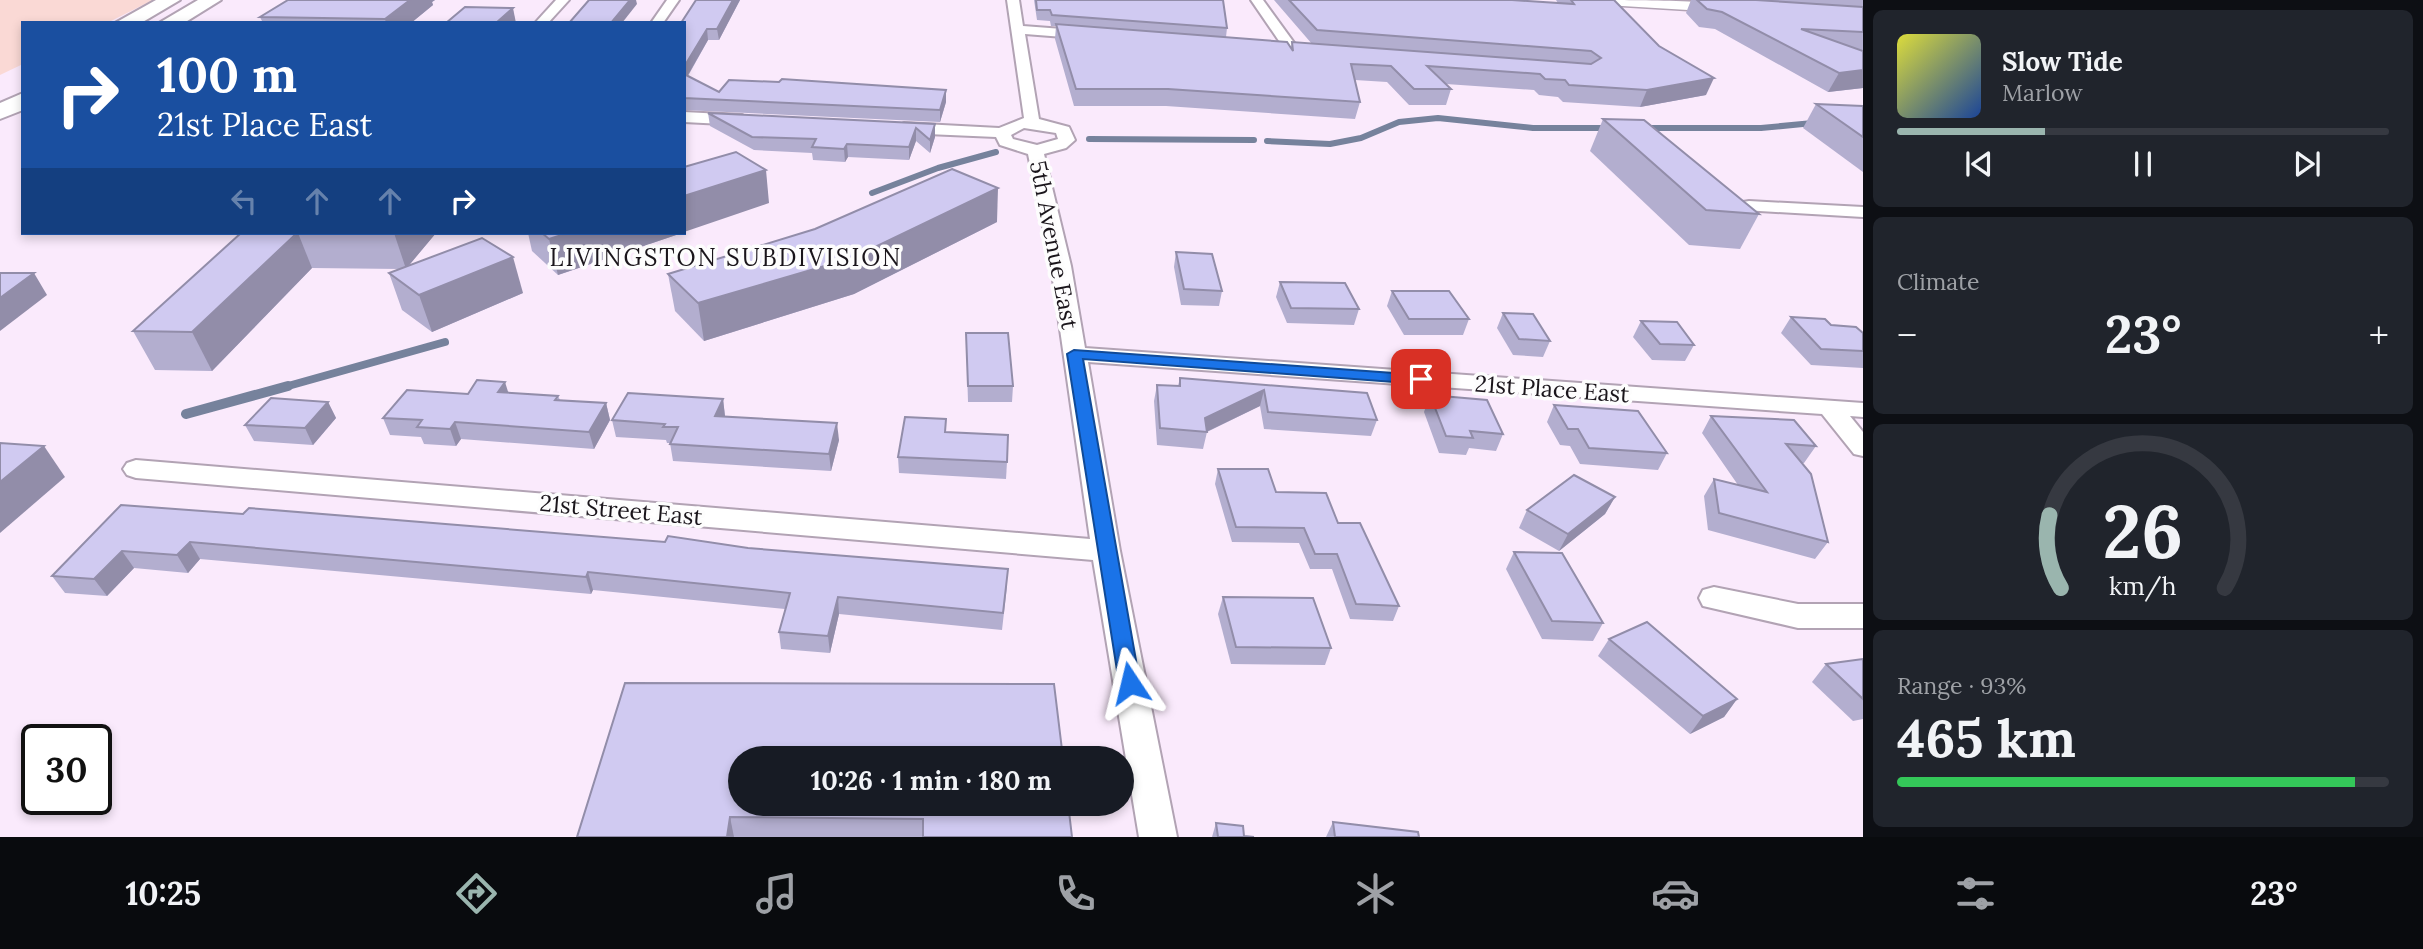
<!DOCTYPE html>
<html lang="en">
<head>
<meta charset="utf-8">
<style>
	:root { --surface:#171b24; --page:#20242c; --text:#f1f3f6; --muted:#9ea1a6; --line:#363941; --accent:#9ab5ae }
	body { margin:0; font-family:Lora,serif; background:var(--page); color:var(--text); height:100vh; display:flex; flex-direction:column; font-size:26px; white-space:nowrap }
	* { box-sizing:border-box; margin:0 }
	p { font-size:23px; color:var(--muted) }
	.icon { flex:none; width:38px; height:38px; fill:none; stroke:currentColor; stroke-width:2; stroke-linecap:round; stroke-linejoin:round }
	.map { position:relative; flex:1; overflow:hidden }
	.details { display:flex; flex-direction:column; gap:10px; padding:10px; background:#0d0f14; width:560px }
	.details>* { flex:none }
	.top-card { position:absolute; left:21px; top:21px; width:665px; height:214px; border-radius:0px; box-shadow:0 4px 10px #0003; background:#1a4fa0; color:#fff; overflow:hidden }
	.speed { position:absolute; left:21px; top:724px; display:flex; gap:14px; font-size:35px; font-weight:700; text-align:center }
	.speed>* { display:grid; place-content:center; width:91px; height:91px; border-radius:50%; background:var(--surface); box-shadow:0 4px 10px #0003; line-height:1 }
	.speed .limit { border:4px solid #111; border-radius:10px; background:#fff; color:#111 }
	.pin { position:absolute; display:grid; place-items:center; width:60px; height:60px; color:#fff; margin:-30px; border-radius:14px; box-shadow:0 4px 10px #0006 }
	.me { position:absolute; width:77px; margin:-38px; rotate:350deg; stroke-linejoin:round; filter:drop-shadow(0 0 5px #0008) }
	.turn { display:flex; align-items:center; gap:24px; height:147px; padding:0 21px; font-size:32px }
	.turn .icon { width:91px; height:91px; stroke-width:2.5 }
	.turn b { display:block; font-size:49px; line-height:60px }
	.lanes { display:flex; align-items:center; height:66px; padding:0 21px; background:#0003; justify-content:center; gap:35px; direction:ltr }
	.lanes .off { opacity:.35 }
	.big { font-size:52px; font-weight:700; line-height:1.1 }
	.details .tile { flex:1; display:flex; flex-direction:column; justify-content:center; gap:10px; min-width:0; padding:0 24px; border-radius:10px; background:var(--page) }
	.details .dial { align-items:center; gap:0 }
	.dial svg { height:182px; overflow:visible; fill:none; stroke:var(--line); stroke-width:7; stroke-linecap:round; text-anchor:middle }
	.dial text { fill:var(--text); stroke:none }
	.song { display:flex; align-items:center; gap:21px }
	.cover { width:84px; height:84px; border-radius:10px; background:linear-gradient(135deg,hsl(60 70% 55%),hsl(220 70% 35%)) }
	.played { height:7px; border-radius:4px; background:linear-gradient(90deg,var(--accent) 30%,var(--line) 30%) }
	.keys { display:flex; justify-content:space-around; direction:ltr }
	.heat { display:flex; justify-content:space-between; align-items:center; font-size:38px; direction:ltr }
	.charge { height:10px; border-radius:5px; background:linear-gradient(90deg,#34c759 93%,var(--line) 0) }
	.trip { position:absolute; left:728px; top:746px; width:406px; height:70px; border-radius:35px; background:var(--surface); box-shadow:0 4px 10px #0003; font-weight:700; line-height:70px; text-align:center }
	.menu { display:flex; height:112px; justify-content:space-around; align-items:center; background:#090b0e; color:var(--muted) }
	.menu .icon { width:49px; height:49px }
	.menu .active { color:var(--accent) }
	.menu b { font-size:32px; color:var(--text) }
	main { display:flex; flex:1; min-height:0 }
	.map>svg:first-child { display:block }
</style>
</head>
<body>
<main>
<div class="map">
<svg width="1863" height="837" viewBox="0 0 1863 837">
	<rect width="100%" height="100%" fill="#faeafc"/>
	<path fill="#fad9d5" d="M 0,0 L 153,0 L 107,23 L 23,23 L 23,64 L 0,75 Z"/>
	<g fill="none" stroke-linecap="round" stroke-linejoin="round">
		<g stroke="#76829c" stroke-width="6">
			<path d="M 1642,128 L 1761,128 L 1813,123"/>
			<path d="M 1089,139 L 1254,140"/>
			<path d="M 1267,141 L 1330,144 L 1361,138 L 1399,122 L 1438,118 L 1533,128 L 1611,128"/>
			<path d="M 872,193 L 938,168 L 996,152"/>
		</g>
		<path stroke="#76829c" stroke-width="8" d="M 281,388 L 445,342"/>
		<path stroke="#76829c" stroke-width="10" d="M 186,414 L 288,386"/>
		<g stroke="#b2a3b4" stroke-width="4">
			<g id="street">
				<path d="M 556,0 L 569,0 L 548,23 L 535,23 Z"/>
				<path d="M 667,0 L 679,0 L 663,23 L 651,23 Z"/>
				<path d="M 1007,0 L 1019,0 L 1023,26 L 1089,31 L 1095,35 L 1089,39 L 1025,34 L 1039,119 L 1069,127 L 1075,140 L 1066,148 L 1044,154 L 1071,266 L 1085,348 L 1863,403 L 1863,417 L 1850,416 L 1863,432 L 1863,456 L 1854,454 L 1822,414 L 1088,362 L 1120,551 L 1177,837 L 1139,837 L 1093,560 L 136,478 L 127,475 L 123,469 L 127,463 L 136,460 L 1090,539 L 1051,266 L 1028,154 L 1000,145 L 996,137 L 904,133 L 896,128 L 904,123 L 999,128 L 1024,118 ZM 1024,128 L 1056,133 L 1058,139 L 1037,145 L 1013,139 L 1011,135 Z"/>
				<path d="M 1251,0 L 1263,0 L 1300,51 L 1298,54 L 1288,54 Z"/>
				<path d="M 684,112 L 742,115 L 750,120 L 742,125 L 684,122 Z"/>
				<path d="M 1749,201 L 1863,207 L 1863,217 L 1743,210 L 1740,206 L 1743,202 Z"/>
				<path d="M 1714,587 L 1798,604 L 1863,604 L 1863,628 L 1798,628 L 1703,606 L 1699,598 L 1703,590 Z"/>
			</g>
		</g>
		<g stroke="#b2a3b4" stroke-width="3">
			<path id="secondary" d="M 1598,0 C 1621,0 1734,0 1746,8 L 1737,13 L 1606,5 Z"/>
		</g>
		<g stroke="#b2a3b4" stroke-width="4">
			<g id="highway">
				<path d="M 156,0 L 180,0 L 141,23 L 115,23 Z"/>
				<path d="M 198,0 L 221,0 L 184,23 L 159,23 Z"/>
				<path d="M 23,93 L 23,110 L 0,119 L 0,103 Z"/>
			</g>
		</g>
		<use href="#street" fill="#fff" fill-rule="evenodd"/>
		<use href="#secondary" fill="#fff" fill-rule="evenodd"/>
		<use href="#highway" fill="#fff" fill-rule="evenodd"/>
	</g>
	<g fill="#b3aecf">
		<path d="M 288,0 L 435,0 L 432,2 L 433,5 L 411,23 L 263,23 L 260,17 Z"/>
		<path d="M 696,0 L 740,0 L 719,40 L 708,40 L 688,76 L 719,92 L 946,90 L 946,102 L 940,122 L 684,110 L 684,23 Z"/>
		<path d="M 1034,0 L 1223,0 L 1227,28 L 1226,37 L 1291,47 L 1292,42 L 1312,44 L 1274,0 L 1512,0 L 1558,3 L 1556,0 L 1614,0 L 1706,95 L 1640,107 L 1563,102 L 1558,97 L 1539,95 L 1534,90 L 1446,84 L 1451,89 L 1446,105 L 1409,105 L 1387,82 L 1355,80 L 1360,102 L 1355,119 L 1166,106 L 1074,106 L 1055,39 L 1056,26 L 1051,26 L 1050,21 L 1037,20 Z"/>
		<path d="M 1691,0 L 1863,0 L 1863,88 L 1828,92 L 1715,29 L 1699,27 L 1686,13 Z"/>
		<path d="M 1816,104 L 1863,106 L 1863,172 L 1803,128 Z"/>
		<path d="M 708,113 L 935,124 L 935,137 L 930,153 L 916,141 L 909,160 L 848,157 L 845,162 L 813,160 L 812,153 L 754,150 L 710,126 Z"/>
		<path d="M 1603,119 L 1759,214 L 1740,249 L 1689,245 L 1590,151 Z"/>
		<path d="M 997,222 L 854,294 L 704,341 L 675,311 L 668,274 Z"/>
		<path d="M 241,233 L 436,233 L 409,265 L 523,293 L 432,332 L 402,310 L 389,273 L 400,269 L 312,268 L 212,371 L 155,370 L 133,331 Z"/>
		<path d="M 528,233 L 682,233 L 558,275 L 532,251 Z"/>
		<path d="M 1176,252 L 1222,291 L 1219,306 L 1181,305 L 1174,267 Z"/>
		<path d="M 1280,282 L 1359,309 L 1354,325 L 1287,323 L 1276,297 Z"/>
		<path d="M 1392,291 L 1469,319 L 1463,335 L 1404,335 L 1387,306 Z"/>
		<path d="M 1503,313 L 1550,341 L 1543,357 L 1513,355 L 1497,328 Z"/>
		<path d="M 1791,317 L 1863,333 L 1863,368 L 1811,365 L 1781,333 Z"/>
		<path d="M 1641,321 L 1694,345 L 1685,361 L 1652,360 L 1633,337 Z"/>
		<path d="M 966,333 L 1013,386 L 1012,402 L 968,402 Z"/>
		<path d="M 1180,378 L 1367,393 L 1377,420 L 1371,436 L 1264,429 L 1260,406 L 1207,432 L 1203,449 L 1157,445 L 1154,401 L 1157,385 L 1178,386 Z"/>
		<path d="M 508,393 L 558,396 L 560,400 L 606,403 L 610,420 L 594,449 L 461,439 L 456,446 L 424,444 L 421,437 L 390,435 L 383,418 L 468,394 Z"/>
		<path d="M 1430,395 L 1503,434 L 1496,451 L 1469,448 L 1466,455 L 1439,453 L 1424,412 Z"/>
		<path d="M 723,399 L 725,417 L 839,440 L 831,471 L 673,461 L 670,443 L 667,443 L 666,440 L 616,437 L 612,420 Z"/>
		<path d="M 328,402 L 336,418 L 313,445 L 254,441 L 245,425 Z"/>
		<path d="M 1554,405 L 1667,453 L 1658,470 L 1580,464 L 1570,446 L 1560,445 L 1547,422 Z"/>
		<path d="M 1711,416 L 1816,446 L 1804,463 L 1802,463 L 1828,542 L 1815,559 L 1708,530 L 1704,496 L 1714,479 L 1738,485 L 1702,433 Z"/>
		<path d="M 946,432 L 1007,462 L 1006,479 L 899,473 L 898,457 Z"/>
		<path d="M 1218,469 L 1276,492 L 1338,523 L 1399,606 L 1393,621 L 1350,619 L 1332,569 L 1310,569 L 1299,543 L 1232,542 L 1215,484 Z"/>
		<path d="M 1615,497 L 1605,514 L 1559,551 L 1519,528 L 1527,510 Z"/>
		<path d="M 121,505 L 1007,586 L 1002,630 L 839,614 L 830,653 L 781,649 L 779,632 L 785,609 L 593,590 L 591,594 L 200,559 L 188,573 L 134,568 L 107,596 L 65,593 L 52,576 Z"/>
		<path d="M 1514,552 L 1603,623 L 1593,641 L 1542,639 L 1506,569 Z"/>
		<path d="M 1223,597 L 1331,648 L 1325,665 L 1231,664 L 1218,614 Z"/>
		<path d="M 1609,639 L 1737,699 L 1724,717 L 1690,734 L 1598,656 Z"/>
		<path d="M 1863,659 L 1863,719 L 1853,721 L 1812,682 L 1826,664 Z"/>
		<path d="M 625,683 L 1068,803 L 1072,837 L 577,837 Z"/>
		<path d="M 1333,822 L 1419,837 L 1326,837 Z"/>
		<path d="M 1216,823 L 1244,836 L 1254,837 L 1212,837 Z"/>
	</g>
	<g fill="#928da9">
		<path d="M 410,0 L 435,0 L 432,2 L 433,5 L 411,23 L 386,23 L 385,19 Z"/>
		<path d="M 630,0 L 636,0 L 637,4 L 622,23 L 611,23 Z"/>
		<path d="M 733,0 L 740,0 L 719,40 L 717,29 Z"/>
		<path d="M 513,8 L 516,23 L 496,23 Z"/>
		<path d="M 707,29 L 708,40 L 684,82 L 684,67 Z"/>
		<path d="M 1863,70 L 1863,88 L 1828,92 L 1839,73 Z"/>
		<path d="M 1714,78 L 1706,95 L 1640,107 L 1647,90 Z"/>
		<path d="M 946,90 L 946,102 L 940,122 L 940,110 Z"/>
		<path d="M 935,124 L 935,137 L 930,153 L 930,140 Z"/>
		<path d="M 916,128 L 916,141 L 909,160 L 909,147 Z"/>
		<path d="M 847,144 L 848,157 L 845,162 L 844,149 Z"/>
		<path d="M 766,170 L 769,203 L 684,232 L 684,196 Z"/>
		<path d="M 998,188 L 997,222 L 854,294 L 704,341 L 698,303 Z"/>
		<path d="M 298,233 L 312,268 L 212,371 L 192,332 Z"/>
		<path d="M 394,233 L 436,233 L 406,269 Z"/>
		<path d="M 568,233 L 682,233 L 558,275 L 549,239 Z"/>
		<path d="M 513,257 L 523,293 L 432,332 L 419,295 Z"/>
		<path d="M 34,273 L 47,295 L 0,331 L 0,298 Z"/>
		<path d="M 505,382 L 510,398 L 498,392 Z"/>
		<path d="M 1264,390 L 1260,406 L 1206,432 L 1205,418 Z"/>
		<path d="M 723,399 L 725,416 L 718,433 L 715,416 Z"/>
		<path d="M 328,402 L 336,418 L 313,445 L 305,428 Z"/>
		<path d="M 606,403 L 610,420 L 594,449 L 589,432 Z"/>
		<path d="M 455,422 L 461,439 L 456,446 L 450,429 Z"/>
		<path d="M 837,423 L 839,440 L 831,471 L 829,454 Z"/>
		<path d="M 44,446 L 65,477 L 0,533 L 0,482 Z"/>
		<path d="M 1615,497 L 1605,514 L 1559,551 L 1568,534 Z"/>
		<path d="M 190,542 L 200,559 L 188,573 L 177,555 Z"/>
		<path d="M 122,551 L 134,568 L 107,596 L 94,579 Z"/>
		<path d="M 588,572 L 593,590 L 591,594 L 586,577 Z"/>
		<path d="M 838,597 L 839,614 L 830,653 L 828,636 Z"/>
		<path d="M 1737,699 L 1724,717 L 1690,734 L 1703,716 Z"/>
		<path d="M 730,817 L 734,837 L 727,837 Z"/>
	</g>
	<g fill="#d0caf1" stroke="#928da9" stroke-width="2">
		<path d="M 288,0 L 410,0 L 385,19 L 260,17 Z"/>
		<path d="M 589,0 L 630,0 L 611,23 L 569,23 Z"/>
		<path d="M 696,0 L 733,0 L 717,29 L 707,29 L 684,67 L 684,23 L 681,23 Z"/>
		<path d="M 1036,0 L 1223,0 L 1227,28 L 1052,15 L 1050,10 L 1037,10 Z"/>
		<path d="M 1289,0 L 1512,0 L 1574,4 L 1571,0 L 1614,0 L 1659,46 L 1714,78 L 1647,90 L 1569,85 L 1565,80 L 1545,79 L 1540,74 L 1427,66 L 1451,89 L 1414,89 L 1391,66 L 1351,64 L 1360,102 L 1168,89 L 1076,89 L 1056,24 L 1287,42 L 1293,51 L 1292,42 L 1591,64 L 1601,58 L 1591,51 L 1317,30 Z"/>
		<path d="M 1697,0 L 1756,0 L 1863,7 L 1863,32 L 1801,29 L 1863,51 L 1863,70 L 1839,73 L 1722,12 L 1707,9 Z"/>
		<path d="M 465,7 L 513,8 L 496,23 L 446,23 Z"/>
		<path d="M 684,74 L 719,92 L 729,80 L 779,82 L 782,79 L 946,90 L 940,110 L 684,98 Z"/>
		<path d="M 1816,104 L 1863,106 L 1863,137 Z"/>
		<path d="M 708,113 L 935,124 L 930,140 L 916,128 L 909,147 L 847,144 L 844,149 L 812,147 L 816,139 L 752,137 Z"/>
		<path d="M 1603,119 L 1644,120 L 1759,214 L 1706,210 Z"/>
		<path d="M 736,152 L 766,170 L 684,196 L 684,167 Z"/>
		<path d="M 952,169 L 998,188 L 852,258 L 698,303 L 668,274 L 815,229 Z"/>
		<path d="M 241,233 L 297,233 L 192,332 L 133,331 Z"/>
		<path d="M 542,233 L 568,233 L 549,239 Z"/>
		<path d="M 482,238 L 513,257 L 419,295 L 389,273 Z"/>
		<path d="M 1176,252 L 1212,254 L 1222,291 L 1184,289 Z"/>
		<path d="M 0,273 L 34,273 L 0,298 Z"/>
		<path d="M 1280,282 L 1345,283 L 1359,309 L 1291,308 Z"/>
		<path d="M 1392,291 L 1449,291 L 1469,319 L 1409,319 Z"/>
		<path d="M 1503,313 L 1533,314 L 1550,341 L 1519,339 Z"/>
		<path d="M 1791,317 L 1825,319 L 1831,325 L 1856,327 L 1863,333 L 1863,351 L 1821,349 Z"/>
		<path d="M 1641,321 L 1677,322 L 1694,345 L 1660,344 Z"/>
		<path d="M 966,333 L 1008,333 L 1013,386 L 968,386 Z"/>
		<path d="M 1180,378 L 1367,393 L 1377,420 L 1268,412 L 1264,390 L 1205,418 L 1207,432 L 1160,428 L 1157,385 L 1180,386 Z"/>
		<path d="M 477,380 L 505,382 L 498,392 L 558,396 L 555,400 L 606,403 L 589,432 L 455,422 L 450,429 L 417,427 L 422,420 L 383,418 L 407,390 L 468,394 Z"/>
		<path d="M 628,393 L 723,399 L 715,416 L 837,423 L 829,454 L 670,444 L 678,427 L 663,427 L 665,424 L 612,420 Z"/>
		<path d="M 1430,395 L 1487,400 L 1503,434 L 1470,431 L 1473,438 L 1446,436 Z"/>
		<path d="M 271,398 L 328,402 L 305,428 L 245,425 Z"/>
		<path d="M 1554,405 L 1638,411 L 1667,453 L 1589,448 L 1578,429 L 1568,429 Z"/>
		<path d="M 1711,416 L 1794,420 L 1816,446 L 1786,444 L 1811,474 L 1828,542 L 1719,513 L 1714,479 L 1767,492 Z"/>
		<path d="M 905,417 L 946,419 L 945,432 L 1008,435 L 1007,462 L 898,457 Z"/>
		<path d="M 0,443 L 44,446 L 0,482 Z"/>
		<path d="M 1218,469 L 1268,469 L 1276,492 L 1326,493 L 1338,523 L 1360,523 L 1399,606 L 1356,604 L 1337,554 L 1315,554 L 1304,528 L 1236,527 Z"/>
		<path d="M 1574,475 L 1615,497 L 1568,534 L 1527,510 Z"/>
		<path d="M 121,505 L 243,514 L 249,508 L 665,542 L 668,536 L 748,548 L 1008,569 L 1003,613 L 838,597 L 828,636 L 779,632 L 790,593 L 588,572 L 586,577 L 190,542 L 177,555 L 122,551 L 94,579 L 52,576 Z"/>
		<path d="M 1514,552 L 1562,553 L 1603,623 L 1552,621 Z"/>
		<path d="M 1223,597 L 1313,598 L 1331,648 L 1236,647 Z"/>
		<path d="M 1647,622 L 1737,699 L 1703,716 L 1609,639 Z"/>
		<path d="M 1863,659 L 1863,699 L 1826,664 Z"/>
		<path d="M 625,683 L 1054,684 L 1063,758 L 740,758 L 740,803 L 1068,803 L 1072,837 L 923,837 L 923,819 L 730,817 L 727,837 L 577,837 Z"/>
		<path d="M 1333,822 L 1418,832 L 1419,837 L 1335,837 Z"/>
		<path d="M 1216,823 L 1243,826 L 1244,836 L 1254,837 L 1218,837 Z"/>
	</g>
	<path fill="#1a73e8" stroke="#114b97" stroke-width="2" d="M 1074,350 L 1421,375 L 1429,379 L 1421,384 L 1083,359 L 1140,683 L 1137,689 L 1130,691 L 1122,689 L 1119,683 L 1067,354 Z"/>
	<g text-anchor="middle" stroke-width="7" stroke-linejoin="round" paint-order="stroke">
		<g font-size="23" fill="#1a151b" stroke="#fdfdfd">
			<text transform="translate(1054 245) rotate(79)" y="8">5th Avenue East</text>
			<text transform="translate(1552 389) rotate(4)" y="8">21st Place East</text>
			<text transform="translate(621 510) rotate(5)" y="8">21st Street East</text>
		</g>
		<g font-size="24" letter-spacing="2" fill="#1a151b" stroke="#fdfdfd">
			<text x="726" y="266">LIVINGSTON SUBDIVISION</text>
		</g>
	</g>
</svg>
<div class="speed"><div class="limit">30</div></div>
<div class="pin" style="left:1421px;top:379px;background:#d93025"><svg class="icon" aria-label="arrive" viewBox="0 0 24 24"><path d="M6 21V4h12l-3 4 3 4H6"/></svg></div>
<svg class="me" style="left:1130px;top:683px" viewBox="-20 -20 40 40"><path d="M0-17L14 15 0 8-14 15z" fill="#1a73e8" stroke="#fff" stroke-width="4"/></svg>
<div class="trip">10:26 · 1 min · 180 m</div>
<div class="top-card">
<div class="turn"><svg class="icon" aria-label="right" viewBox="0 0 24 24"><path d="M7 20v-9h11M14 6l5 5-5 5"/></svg><div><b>100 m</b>21st Place East</div></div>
<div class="lanes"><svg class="icon off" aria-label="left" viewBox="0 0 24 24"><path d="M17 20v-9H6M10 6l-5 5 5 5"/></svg><svg class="icon off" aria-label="ahead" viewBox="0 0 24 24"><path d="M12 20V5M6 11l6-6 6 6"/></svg><svg class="icon off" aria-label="ahead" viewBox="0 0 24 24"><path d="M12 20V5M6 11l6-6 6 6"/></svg><svg class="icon" aria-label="right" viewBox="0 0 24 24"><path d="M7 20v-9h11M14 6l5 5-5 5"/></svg></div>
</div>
</div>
<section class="details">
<div class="tile">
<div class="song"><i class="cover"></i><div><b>Slow Tide</b><p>Marlow</p></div></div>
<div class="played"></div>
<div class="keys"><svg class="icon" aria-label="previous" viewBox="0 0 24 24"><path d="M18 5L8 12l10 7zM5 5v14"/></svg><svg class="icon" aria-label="pause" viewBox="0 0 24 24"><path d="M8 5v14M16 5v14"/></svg><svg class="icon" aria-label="next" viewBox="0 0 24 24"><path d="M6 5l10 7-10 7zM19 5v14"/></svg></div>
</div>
<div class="tile"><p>Climate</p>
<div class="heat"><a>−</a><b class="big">23°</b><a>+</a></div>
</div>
<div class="tile dial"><svg viewBox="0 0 100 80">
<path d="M14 69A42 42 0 1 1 86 69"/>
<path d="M14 69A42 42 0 0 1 9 37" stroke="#9ab5ae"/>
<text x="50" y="56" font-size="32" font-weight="700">26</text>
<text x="50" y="72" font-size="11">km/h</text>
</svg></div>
<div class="tile"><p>Range · 93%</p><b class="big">465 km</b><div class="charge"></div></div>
</section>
</main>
<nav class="menu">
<b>10:25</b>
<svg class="icon active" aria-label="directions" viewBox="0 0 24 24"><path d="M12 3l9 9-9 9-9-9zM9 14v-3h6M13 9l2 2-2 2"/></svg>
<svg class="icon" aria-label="music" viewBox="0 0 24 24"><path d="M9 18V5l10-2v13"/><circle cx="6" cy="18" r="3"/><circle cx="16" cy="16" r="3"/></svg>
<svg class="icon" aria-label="phone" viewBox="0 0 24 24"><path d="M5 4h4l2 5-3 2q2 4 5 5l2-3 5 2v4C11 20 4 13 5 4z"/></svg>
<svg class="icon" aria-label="climate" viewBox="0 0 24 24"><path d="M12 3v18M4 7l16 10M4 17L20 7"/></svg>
<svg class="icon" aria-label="car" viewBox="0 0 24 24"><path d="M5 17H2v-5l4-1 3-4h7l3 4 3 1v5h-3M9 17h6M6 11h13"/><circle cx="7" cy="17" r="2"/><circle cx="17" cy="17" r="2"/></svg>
<svg class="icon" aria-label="filters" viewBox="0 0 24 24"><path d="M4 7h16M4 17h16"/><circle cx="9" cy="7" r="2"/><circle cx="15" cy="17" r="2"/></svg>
<b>23°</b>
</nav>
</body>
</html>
